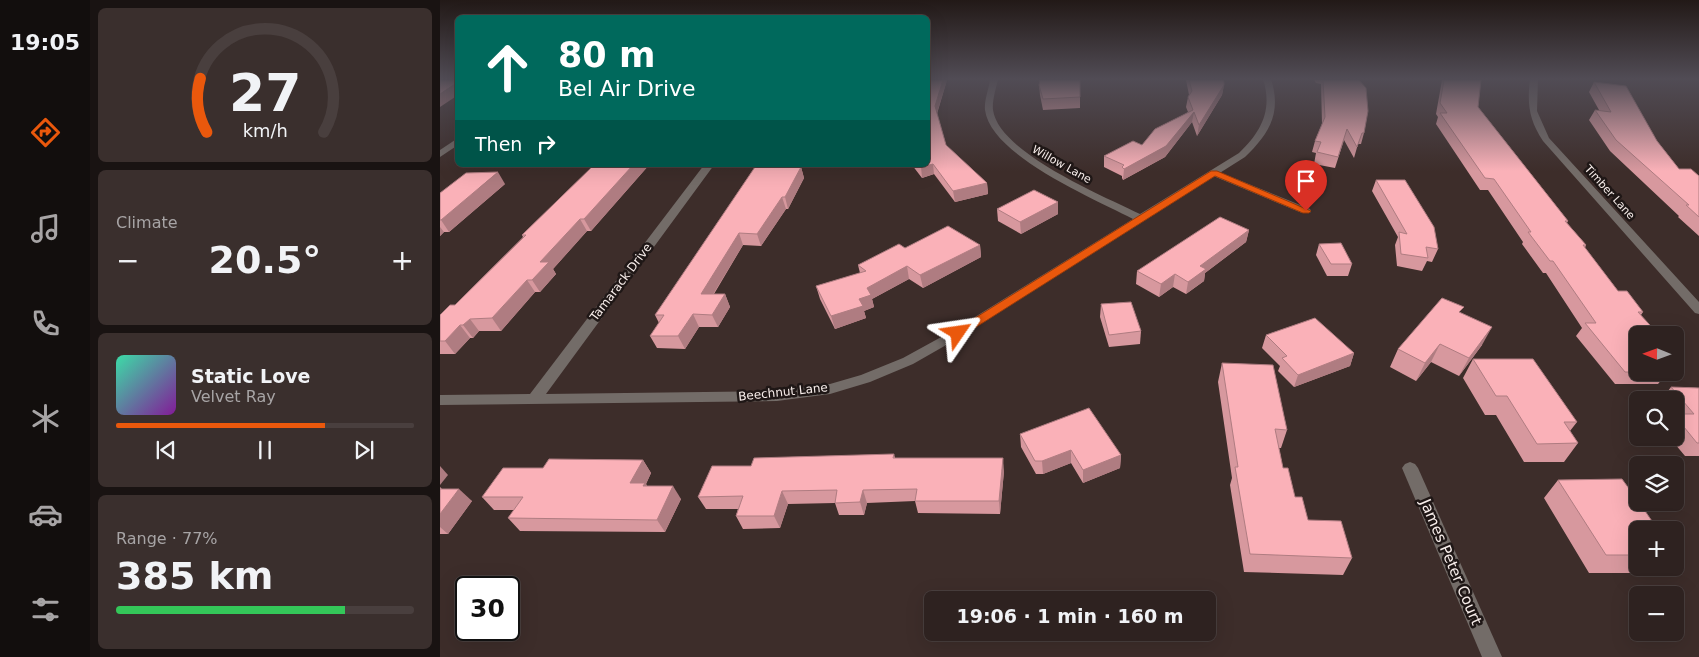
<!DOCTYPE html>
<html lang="en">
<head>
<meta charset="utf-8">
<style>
	:root { --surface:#2e2220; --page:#3a2f2d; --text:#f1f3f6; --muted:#a7a4a5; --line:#493f3e; --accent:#ea580c }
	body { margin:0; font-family:"DejaVu Sans",sans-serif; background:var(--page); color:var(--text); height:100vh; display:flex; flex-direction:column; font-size:19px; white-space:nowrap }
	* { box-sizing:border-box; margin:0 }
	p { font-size:16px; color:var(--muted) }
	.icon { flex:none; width:28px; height:28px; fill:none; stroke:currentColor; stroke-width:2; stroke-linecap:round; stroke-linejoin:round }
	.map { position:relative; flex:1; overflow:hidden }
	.details { display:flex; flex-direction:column; gap:8px; padding:8px; background:#191312; width:350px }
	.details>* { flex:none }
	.guide { position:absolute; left:15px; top:15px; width:475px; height:152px; border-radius:8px; box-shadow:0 5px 20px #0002,0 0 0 1px var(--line); background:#00695c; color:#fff; overflow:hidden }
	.needle { width:32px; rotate:271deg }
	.controls { position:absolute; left:1189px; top:326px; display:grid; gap:10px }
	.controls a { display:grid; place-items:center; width:55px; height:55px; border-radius:8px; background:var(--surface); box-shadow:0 5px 20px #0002,0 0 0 1px var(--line); font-size:25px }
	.speed { position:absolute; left:15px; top:576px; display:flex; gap:10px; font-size:25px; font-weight:700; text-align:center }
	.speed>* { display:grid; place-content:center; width:65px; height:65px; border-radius:50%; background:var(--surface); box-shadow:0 5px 20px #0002,0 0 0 1px var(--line); line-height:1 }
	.speed .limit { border:2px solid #111; border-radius:8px; background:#fff; color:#111 }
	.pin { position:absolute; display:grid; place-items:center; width:42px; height:42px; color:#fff; margin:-51px -21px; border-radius:50% 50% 50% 0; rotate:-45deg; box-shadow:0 0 5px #0007 }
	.pin .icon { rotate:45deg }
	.me { position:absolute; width:55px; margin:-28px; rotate:58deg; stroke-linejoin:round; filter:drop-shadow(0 0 4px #0008) }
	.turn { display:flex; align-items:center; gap:18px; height:105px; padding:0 20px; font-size:22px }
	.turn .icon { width:65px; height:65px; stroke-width:2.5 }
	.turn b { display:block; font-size:35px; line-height:42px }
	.then { display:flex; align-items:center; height:48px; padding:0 20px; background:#0003; gap:10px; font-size:19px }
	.big { font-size:38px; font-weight:700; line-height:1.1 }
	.details .card { flex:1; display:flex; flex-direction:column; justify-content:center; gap:8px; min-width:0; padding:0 18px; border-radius:8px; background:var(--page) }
	.details .dial { align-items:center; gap:0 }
	.dial svg { height:130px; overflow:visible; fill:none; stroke:var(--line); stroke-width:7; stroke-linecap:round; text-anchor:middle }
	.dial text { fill:var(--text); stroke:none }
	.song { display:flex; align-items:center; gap:15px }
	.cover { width:60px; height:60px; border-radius:8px; background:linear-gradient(135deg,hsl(160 70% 55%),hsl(290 70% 35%)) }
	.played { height:5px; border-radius:2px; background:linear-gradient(90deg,var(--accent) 70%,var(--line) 70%) }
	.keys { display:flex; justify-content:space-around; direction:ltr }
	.heat { display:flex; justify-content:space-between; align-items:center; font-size:28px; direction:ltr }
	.charge { height:8px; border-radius:4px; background:linear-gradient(90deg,#34c759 77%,var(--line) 0) }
	.trip { position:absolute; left:484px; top:591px; width:292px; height:50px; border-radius:8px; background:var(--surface); box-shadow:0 5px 20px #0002,0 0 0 1px var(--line); font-weight:700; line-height:50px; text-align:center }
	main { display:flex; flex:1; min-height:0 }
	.dock { display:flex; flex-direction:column; width:90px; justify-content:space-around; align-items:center; background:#120e0d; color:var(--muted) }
	.dock .icon { width:35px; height:35px }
	.dock .selected { color:var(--accent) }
	.dock b { font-size:22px; color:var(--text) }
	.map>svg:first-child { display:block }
</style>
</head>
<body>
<main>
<nav class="dock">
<b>19:05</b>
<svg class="icon selected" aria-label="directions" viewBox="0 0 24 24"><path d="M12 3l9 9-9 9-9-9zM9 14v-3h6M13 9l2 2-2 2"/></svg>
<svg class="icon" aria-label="music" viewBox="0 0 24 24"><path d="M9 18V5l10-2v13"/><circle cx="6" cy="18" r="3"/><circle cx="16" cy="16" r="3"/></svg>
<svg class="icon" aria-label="phone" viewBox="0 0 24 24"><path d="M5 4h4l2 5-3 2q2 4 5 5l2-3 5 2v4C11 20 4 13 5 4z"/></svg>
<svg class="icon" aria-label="climate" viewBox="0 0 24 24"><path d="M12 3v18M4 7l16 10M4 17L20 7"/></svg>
<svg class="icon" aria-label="car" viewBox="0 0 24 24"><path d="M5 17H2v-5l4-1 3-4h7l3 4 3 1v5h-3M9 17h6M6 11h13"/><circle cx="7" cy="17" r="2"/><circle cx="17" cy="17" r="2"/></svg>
<svg class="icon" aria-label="filters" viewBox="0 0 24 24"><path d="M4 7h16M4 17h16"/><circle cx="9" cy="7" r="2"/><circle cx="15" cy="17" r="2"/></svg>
</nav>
<section class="details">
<div class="card dial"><svg viewBox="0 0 100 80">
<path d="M14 69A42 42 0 1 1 86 69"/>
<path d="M14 69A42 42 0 0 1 10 36" stroke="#ea580c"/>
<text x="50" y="56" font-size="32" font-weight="700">27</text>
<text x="50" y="72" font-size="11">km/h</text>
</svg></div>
<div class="card"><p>Climate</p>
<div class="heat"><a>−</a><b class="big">20.5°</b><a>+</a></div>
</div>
<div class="card">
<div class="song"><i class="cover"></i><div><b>Static Love</b><p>Velvet Ray</p></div></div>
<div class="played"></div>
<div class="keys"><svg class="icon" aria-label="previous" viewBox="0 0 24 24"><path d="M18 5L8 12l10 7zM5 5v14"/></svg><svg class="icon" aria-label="pause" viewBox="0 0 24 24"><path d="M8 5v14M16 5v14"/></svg><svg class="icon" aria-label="next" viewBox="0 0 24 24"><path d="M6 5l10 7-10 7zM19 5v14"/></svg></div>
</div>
<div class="card"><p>Range · 77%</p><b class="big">385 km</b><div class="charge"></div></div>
</section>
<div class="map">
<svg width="1259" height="657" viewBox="0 0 1259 657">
	<rect width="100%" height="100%" fill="#3d2d2a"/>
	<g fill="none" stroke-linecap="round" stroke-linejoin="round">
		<path fill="#736c68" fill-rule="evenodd" d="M 774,170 L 870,209 L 871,211 L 870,213 L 862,213 L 771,175 L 769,173 Z"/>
		<g fill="#736c68" fill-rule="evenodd">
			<path d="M 550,79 L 558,79 C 556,89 552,100 553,110 C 559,153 664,196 700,214 L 799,153 C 821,132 833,110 823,79 L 831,79 C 842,113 829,134 805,157 L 522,336 L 473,364 L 430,382 L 390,394 L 337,401 L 0,405 L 0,395 L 90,394 L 264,165 L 274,165 L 106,394 L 337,391 L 390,384 L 421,375 L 463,358 L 514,330 L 693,219 C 655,199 551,156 545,110 C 544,100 549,89 550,79 Z"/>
			<path d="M 1090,79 L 1098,79 L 1097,111 L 1109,138 L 1259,302 L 1259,314 L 1255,313 L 1103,141 C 1089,120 1087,104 1090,79 Z"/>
			<path d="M 18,138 L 18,145 L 0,157 L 0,150 Z"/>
			<path d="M 970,462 L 975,464 L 978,468 L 1062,657 L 1042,657 L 962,468 L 965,464 Z"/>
		</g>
	</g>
	<g fill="#d7989e">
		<path d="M 488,80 L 507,80 L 497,114 L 506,145 L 547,183 L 548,194 L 515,202 L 494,174 L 482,178 L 472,165 L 488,165 Z"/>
		<path d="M 640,80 L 640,108 L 603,110 L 600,95 L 599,85 Z"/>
		<path d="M 746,80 L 783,80 L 784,85 L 782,95 L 757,136 L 752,122 L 725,157 L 683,180 L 682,178 L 682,176 L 664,167 L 664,156 L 702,145 L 748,112 L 746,107 L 748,97 L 749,95 Z"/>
		<path d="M 874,80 L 919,80 L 924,133 L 921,144 L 918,144 L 914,158 L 904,140 L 895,168 L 874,164 L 876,153 L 872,152 L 875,141 L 882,124 L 881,84 L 876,83 Z"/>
		<path d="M 1002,80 L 1041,80 L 1038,107 L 1128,221 L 1127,223 L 1146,245 L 1145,248 L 1178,291 L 1203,312 L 1201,315 L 1198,335 L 1198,372 L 1228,372 L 1218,384 L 1175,384 L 1136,336 L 1142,328 L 1106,273 L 1103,273 L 1082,244 L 1083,242 L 1048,190 L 1040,190 L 996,124 L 998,117 L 996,114 Z"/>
		<path d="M 1154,82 L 1217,141 L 1239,169 L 1259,176 L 1259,236 L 1238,217 L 1239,216 L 1170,151 L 1149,120 L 1155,110 L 1159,110 L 1149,92 Z"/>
		<path d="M 153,165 L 209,165 L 151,231 L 147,231 L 113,269 L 116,274 L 100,292 L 95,292 L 61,331 L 39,331 L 33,338 L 30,338 L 15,354 L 0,354 L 0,315 L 15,305 L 83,237 L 82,235 L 154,166 Z"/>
		<path d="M 361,167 L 364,178 L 348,209 L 346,209 L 321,246 L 303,245 L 274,294 L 285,294 L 290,307 L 278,327 L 259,327 L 245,349 L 217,348 L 210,336 L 219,323 L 215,315 Z"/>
		<path d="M 936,180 L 998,249 L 992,262 L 987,261 L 982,271 L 957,266 L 955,245 L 958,237 L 932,191 Z"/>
		<path d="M 65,184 L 9,232 L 4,232 L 0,236 L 0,193 Z"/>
		<path d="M 618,202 L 618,214 L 581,234 L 558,221 L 557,209 Z"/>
		<path d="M 809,230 L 806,242 L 765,273 L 764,281 L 746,294 L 733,287 L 719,297 L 696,284 L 697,271 Z"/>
		<path d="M 879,244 L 912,264 L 908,276 L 887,276 L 876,255 Z"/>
		<path d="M 540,245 L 541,257 L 483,288 L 469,279 L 432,299 L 434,307 L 424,311 L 426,318 L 395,329 L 380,299 L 376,286 L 420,273 L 418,265 L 465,248 Z"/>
		<path d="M 661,304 L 701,331 L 700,344 L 669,347 L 660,317 Z"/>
		<path d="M 1021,313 L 1042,345 L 1019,376 L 991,362 L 976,381 L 950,367 L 958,349 Z"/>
		<path d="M 826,335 L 914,353 L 910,366 L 854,387 L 838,371 L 840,366 L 822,348 Z"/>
		<path d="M 1033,359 L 1137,422 L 1130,431 L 1138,443 L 1124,462 L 1084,462 L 1056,415 L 1045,415 L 1023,378 Z"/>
		<path d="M 782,363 L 847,430 L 841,448 L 839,448 L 843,468 L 855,497 L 868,520 L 912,558 L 903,575 L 804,572 L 790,485 L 792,478 L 778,382 Z"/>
		<path d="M 1231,387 L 1259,388 L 1259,456 L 1245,456 L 1230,438 L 1235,438 L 1235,400 L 1221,400 Z"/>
		<path d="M 580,434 L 681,455 L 680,468 L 643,483 L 631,463 L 603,474 L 596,474 L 581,447 Z"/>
		<path d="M 454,454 L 455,458 L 564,471 L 560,514 L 478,513 L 475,501 L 427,503 L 424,515 L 399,515 L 395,503 L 348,504 L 340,528 L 303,529 L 296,516 L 298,509 L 266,509 L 258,497 L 311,466 Z"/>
		<path d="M 203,460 L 211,473 L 206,484 L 207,486 L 241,499 L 225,532 L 80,531 L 68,518 L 74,510 L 54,510 L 42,497 L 103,468 Z"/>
		<path d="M 1118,480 L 1198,530 L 1198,568 L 1223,568 L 1217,573 L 1149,573 L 1104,498 Z"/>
		<path d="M 0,487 L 2,489 L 32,501 L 8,534 L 0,534 Z"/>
	</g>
	<g fill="#af7c81">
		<path d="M 503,80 L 507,80 L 496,116 L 495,106 Z"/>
		<path d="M 18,82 L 18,95 L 0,107 L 0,94 Z"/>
		<path d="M 784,85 L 782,95 L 757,136 L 759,125 Z"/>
		<path d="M 754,112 L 752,122 L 725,157 L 683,180 L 684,169 Z"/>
		<path d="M 493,164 L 494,174 L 482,178 L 481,167 Z"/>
		<path d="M 193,165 L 209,165 L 151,231 L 144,219 Z"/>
		<path d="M 361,167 L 364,178 L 348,209 L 345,197 Z"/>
		<path d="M 58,172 L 65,184 L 9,232 L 1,220 Z"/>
		<path d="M 547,183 L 548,194 L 515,202 L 513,191 Z"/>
		<path d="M 342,197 L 346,209 L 321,246 L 317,234 Z"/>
		<path d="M 618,202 L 618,214 L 581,234 L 580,222 Z"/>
		<path d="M 140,219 L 147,231 L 113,269 L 116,274 L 100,292 L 92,280 L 100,262 Z"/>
		<path d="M 0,227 L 4,232 L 0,236 Z"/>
		<path d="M 809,230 L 806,242 L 765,273 L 764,281 L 746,294 L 748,282 L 760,266 Z"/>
		<path d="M 299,233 L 303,245 L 266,306 L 261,294 Z"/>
		<path d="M 540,245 L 541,257 L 483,288 L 480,275 Z"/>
		<path d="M 467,266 L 469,279 L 432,299 L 434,307 L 424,311 L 426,318 L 395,329 L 391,316 L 419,299 L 427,288 Z"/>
		<path d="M 735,274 L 733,287 L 719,297 L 721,284 Z"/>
		<path d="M 87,280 L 95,292 L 61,331 L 52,318 Z"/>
		<path d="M 285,294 L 290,307 L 278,327 L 272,315 Z"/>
		<path d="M 253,314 L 259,327 L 245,349 L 238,336 Z"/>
		<path d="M 30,319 L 39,331 L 33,338 L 23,325 Z"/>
		<path d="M 20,325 L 30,338 L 15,354 L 5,341 Z"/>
		<path d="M 1052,327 L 1042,345 L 1019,376 L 1029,358 Z"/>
		<path d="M 1000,344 L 991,362 L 976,381 L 985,363 Z"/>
		<path d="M 914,353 L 910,366 L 854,387 L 858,375 Z"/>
		<path d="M 631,450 L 631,463 L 603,474 L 602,461 Z"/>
		<path d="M 681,455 L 680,468 L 643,483 L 643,470 Z"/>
		<path d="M 563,458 L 564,471 L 560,514 L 559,501 Z"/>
		<path d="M 203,460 L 211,473 L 206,484 L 213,496 L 190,483 Z"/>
		<path d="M 0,466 L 8,475 L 0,485 Z"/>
		<path d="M 233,486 L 241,499 L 225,532 L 217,520 Z"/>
		<path d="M 19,489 L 32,501 L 8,534 L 0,527 L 0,514 Z"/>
		<path d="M 423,490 L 427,503 L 424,515 L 420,502 Z"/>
		<path d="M 342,491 L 348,504 L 340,528 L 334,516 Z"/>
	</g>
	<g fill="#fab1b8" stroke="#af7c81">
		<path d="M 0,80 L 18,80 L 18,82 L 0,94 Z"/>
		<path d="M 488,80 L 503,80 L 495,106 L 506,145 L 547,183 L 513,191 L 493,164 L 481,167 L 479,165 L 488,165 Z"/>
		<path d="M 600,80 L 640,80 L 640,97 L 603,99 L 599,85 Z"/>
		<path d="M 749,80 L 783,80 L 784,82 L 784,85 L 759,125 L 754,112 L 726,146 L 684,169 L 682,167 L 684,165 L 664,156 L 693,141 L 702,145 L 715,129 L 753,110 L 748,97 L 752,91 Z"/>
		<path d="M 883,80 L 919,80 L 926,88 L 928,111 L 924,133 L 922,133 L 917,147 L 907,129 L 898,157 L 877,152 L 881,142 L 875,141 L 885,117 Z"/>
		<path d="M 1004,80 L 1041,80 L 1038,107 L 1128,221 L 1125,221 L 1146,245 L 1143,245 L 1178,291 L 1187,291 L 1203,312 L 1198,312 L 1219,335 L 1198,335 L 1198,372 L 1185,372 L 1145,323 L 1156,323 L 1113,261 L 1110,261 L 1088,232 L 1091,232 L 1054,179 L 1045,178 L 1000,113 L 1007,113 L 1000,103 Z"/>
		<path d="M 1154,82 L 1186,86 L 1217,141 L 1239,169 L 1251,169 L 1259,176 L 1259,217 L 1246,205 L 1249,205 L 1176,140 L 1155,110 L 1171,112 Z"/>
		<path d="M 154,165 L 193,165 L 144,219 L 140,219 L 100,262 L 109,262 L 92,280 L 87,280 L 52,318 L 30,319 L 23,325 L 20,325 L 5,341 L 0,341 L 0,315 L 10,305 L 15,305 L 86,235 L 82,235 Z"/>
		<path d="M 315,167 L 361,167 L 345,197 L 342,197 L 317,234 L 299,233 L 261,294 L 285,294 L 272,315 L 253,314 L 238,336 L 210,336 L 224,315 L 215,315 Z"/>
		<path d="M 58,172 L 1,220 L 0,220 L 0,193 L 26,173 Z"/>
		<path d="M 936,180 L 965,180 L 994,227 L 998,249 L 986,247 L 988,258 L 961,254 L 959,232 L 967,234 Z"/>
		<path d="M 594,190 L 618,202 L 580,222 L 557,209 Z"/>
		<path d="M 780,217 L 809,230 L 760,266 L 766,269 L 748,282 L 735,274 L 721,284 L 697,271 Z"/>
		<path d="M 508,226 L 540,245 L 480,275 L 467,266 L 427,288 L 431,295 L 419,299 L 423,306 L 391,316 L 376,286 L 426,271 L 418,265 L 459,244 L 465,248 Z"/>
		<path d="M 901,243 L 912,264 L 891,264 L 879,244 Z"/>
		<path d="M 1002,298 L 1024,307 L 1019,312 L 1052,327 L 1029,358 L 1000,344 L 985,363 L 958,349 Z"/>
		<path d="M 691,302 L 701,331 L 669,335 L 661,304 Z"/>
		<path d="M 875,318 L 914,353 L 858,375 L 842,358 L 847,356 L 826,335 Z"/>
		<path d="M 1033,359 L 1093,359 L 1137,422 L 1124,422 L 1138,443 L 1097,444 L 1067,396 L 1056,396 Z"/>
		<path d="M 782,363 L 833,365 L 847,430 L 835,429 L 843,468 L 848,468 L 855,497 L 862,497 L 868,520 L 901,521 L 912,558 L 810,554 L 795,467 L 798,467 Z"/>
		<path d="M 1231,387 L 1259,388 L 1259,443 L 1257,443 L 1235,416 L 1235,414 L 1254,414 Z"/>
		<path d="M 649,408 L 681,455 L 643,470 L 631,450 L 602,461 L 595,461 L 580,434 Z"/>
		<path d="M 454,454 L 453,458 L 563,458 L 559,501 L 475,501 L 477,489 L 423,490 L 420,502 L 395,503 L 397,490 L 342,491 L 334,516 L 296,516 L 303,496 L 258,497 L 272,466 L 311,466 L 314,458 Z"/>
		<path d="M 109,459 L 203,460 L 190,483 L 205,483 L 203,486 L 233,486 L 217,520 L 68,518 L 83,497 L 42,497 L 63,468 L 103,468 Z"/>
		<path d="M 1182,479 L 1198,501 L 1198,502 L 1199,502 L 1218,530 L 1198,530 L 1198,555 L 1166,555 L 1118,480 Z"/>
		<path d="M 0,489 L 19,489 L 0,514 Z"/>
	</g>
	<linearGradient id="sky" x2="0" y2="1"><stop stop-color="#221917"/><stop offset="0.46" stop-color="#514c55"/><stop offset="1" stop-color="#514c55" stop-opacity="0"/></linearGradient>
	<rect width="1259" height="171" fill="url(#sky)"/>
	<path fill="#ea580c" stroke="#983908" d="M 771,171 L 777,171 L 871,211 L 869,213 L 863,213 L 775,176 L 522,336 L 514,336 L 512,333 L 514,331 Z"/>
	<g text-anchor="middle" stroke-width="5" stroke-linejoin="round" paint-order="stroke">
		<g font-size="11" fill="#f8eeeb" stroke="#1f1716">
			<text transform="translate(622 164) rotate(29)" y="4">Willow Lane</text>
			<text transform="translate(1170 192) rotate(48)" y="4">Timber Lane</text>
		</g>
		<g font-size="12" fill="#f8eeeb" stroke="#1f1716">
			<text transform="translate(181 282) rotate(-53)" y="4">Tamarack Drive</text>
			<text transform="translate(343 392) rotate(-6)" y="4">Beechnut Lane</text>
		</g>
		<g font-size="15" fill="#f8eeeb" stroke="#1f1716">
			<text transform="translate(1011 562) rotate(67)" y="5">James Peter Court</text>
		</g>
	</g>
</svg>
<div class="controls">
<a><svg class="needle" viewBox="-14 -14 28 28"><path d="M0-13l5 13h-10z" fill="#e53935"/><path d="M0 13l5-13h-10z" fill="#a7a4a5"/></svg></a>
<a><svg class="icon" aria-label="search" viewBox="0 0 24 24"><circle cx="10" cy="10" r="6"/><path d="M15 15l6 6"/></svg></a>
<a><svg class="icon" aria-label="layers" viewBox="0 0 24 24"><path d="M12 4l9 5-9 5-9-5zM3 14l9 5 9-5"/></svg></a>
<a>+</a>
<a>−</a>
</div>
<div class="speed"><div class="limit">30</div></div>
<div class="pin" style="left:866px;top:211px;background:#d93025"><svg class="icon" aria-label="arrive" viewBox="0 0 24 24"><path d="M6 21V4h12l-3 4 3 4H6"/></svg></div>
<svg class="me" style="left:518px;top:333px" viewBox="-20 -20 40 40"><path d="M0-17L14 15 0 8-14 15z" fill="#ea580c" stroke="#fff" stroke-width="4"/></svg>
<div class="trip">19:06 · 1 min · 160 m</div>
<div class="guide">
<div class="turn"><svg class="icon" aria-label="ahead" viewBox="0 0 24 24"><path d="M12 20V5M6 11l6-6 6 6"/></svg><div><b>80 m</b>Bel Air Drive</div></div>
<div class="then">Then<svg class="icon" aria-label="right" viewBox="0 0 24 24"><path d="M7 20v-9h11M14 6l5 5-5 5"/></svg></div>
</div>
</div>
</main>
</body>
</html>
